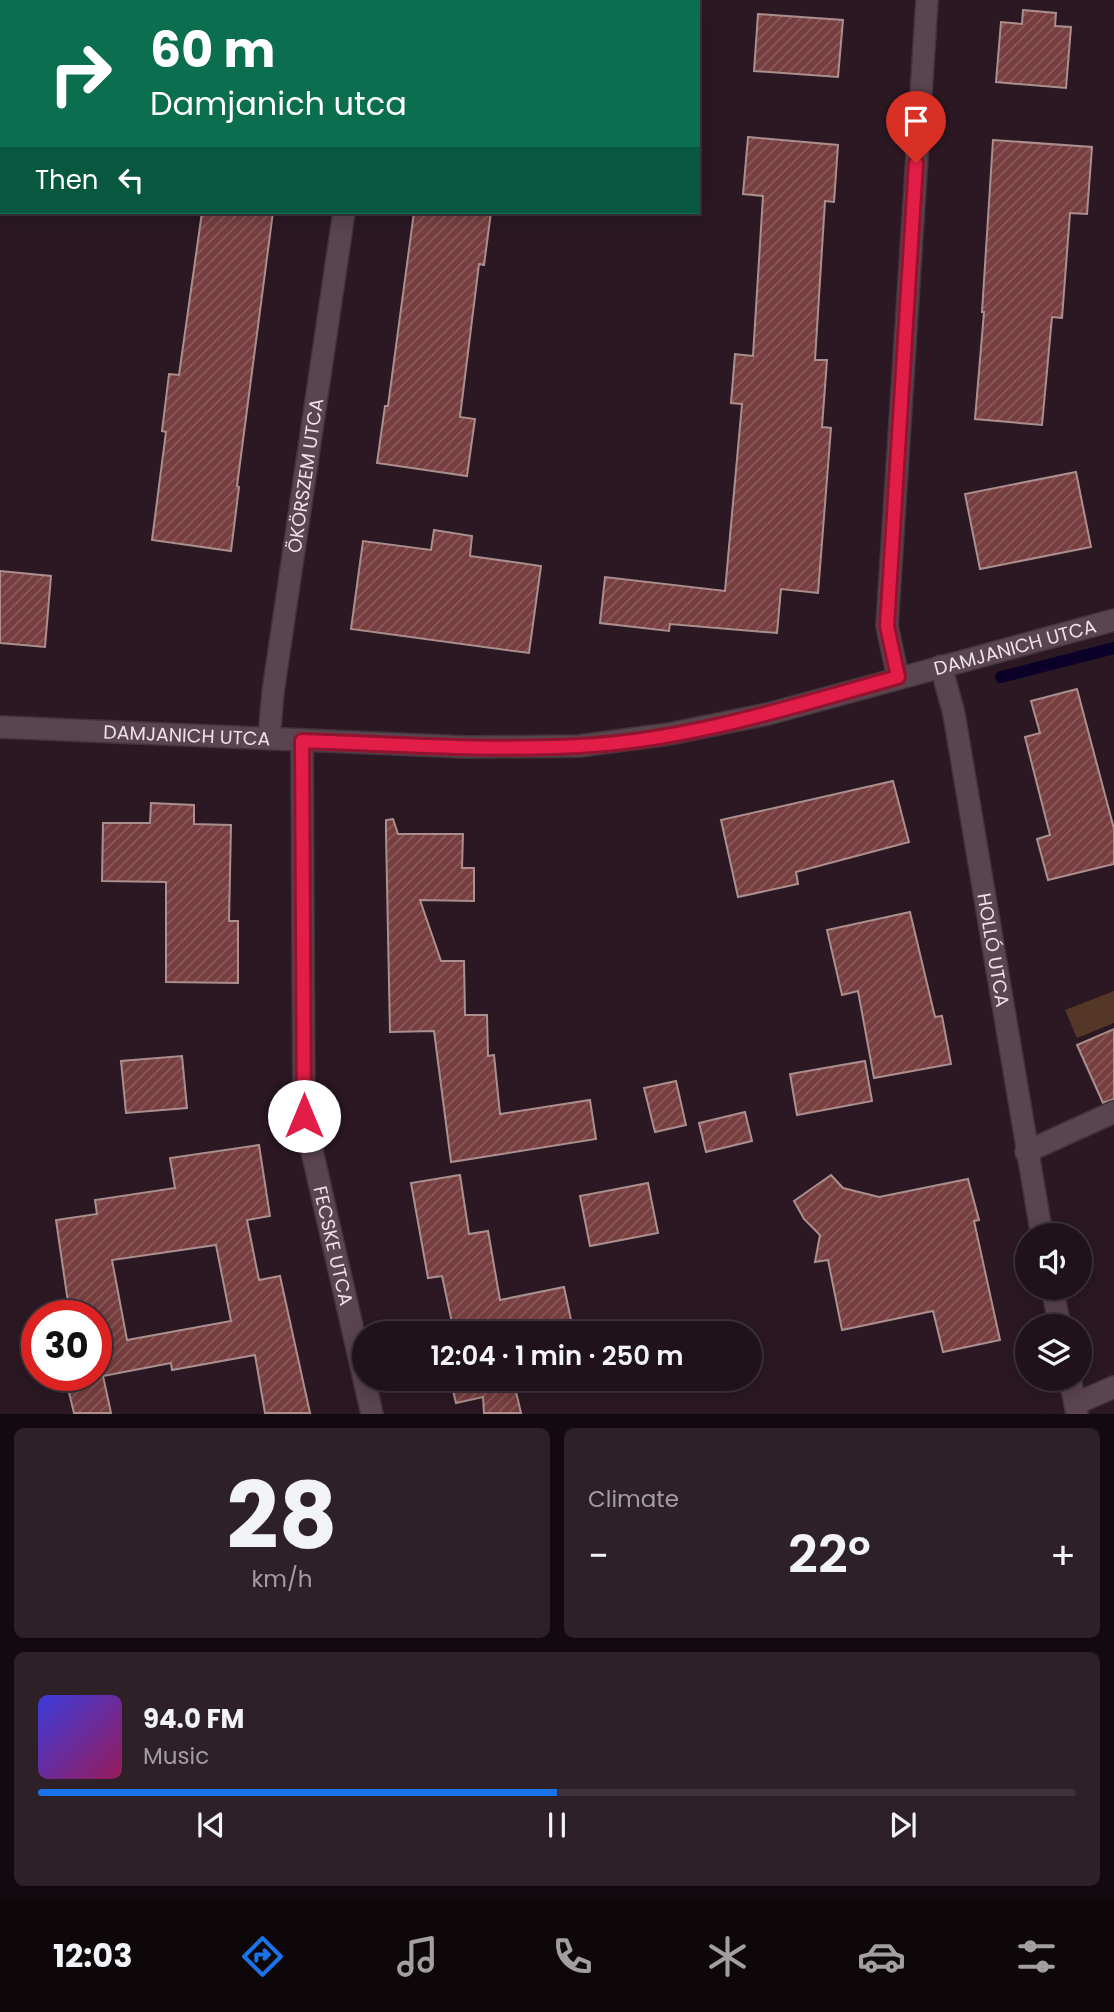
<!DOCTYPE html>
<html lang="en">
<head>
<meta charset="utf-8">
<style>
	:root { --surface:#20121a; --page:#2d2027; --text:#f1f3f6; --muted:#a29ea2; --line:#3d3239; --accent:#1a73e8 }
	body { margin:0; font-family:Poppins,sans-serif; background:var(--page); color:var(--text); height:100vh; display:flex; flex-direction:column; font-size:26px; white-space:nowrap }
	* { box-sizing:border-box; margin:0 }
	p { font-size:23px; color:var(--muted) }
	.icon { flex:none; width:38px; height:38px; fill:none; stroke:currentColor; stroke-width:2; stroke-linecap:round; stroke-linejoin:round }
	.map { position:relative; height:1414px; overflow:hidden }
	.sheet { display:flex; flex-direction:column; gap:14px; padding:14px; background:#120a0e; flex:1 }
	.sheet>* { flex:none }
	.top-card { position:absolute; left:0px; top:0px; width:700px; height:214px; box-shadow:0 4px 18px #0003,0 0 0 2px var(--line); background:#0b6e4f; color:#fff; overflow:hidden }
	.tools { position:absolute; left:1015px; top:1223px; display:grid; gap:14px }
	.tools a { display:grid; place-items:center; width:77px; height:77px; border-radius:50%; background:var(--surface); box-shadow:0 4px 18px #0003,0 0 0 2px var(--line); font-size:35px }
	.speed { position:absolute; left:21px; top:1300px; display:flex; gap:14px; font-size:35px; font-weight:700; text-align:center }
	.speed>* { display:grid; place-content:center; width:91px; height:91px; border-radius:50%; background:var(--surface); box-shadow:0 4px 18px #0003,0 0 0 2px var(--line); line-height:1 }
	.speed .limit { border:10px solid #d22; background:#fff; color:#111 }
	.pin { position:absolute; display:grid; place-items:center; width:60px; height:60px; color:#fff; margin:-72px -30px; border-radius:50% 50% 50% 0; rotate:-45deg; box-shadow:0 0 7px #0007 }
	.pin .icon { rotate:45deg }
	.me { position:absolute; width:77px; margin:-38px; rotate:0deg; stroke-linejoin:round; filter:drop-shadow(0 0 5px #0008) }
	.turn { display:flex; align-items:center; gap:24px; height:147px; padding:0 35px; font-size:32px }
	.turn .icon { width:91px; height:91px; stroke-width:2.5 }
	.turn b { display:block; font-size:49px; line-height:60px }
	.then { display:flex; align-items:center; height:66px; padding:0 35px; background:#0003; gap:14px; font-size:26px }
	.big { font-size:52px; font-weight:600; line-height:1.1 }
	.sheet .card { flex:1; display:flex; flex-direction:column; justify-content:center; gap:10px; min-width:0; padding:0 24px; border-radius:10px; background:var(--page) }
	.sheet .dial { align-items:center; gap:0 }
	.dial b { font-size:91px; line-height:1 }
	.song { display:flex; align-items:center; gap:21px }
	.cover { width:84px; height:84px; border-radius:10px; background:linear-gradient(135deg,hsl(240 70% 55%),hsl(330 70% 35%)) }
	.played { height:7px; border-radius:4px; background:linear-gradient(90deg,var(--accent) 50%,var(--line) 50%) }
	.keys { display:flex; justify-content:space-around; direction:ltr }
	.heat { display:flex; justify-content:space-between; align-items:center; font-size:38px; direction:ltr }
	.sheet .tiles { flex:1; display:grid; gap:14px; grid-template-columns:1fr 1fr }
	.card:last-child { grid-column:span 2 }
	.trip { position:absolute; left:352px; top:1321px; width:410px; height:70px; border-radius:35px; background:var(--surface); box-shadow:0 4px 18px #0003,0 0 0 2px var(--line); font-weight:600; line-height:70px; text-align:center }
	.tabs { display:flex; height:112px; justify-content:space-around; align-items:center; background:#0d070a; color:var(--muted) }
	.tabs .icon { width:49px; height:49px }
	.tabs .on { color:var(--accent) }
	.tabs b { font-size:32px; color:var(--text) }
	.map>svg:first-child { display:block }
</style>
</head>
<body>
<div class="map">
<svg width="1114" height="1414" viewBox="0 0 1114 1414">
	<defs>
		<pattern id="building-hatch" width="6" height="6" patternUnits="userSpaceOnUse" patternTransform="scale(1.75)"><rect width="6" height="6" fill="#773e3f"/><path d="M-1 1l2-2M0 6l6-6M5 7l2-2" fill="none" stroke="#8b5a5b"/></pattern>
	</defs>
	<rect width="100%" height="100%" fill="#2b1822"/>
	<path fill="#543726" d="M 1114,991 L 1114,1023 L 1077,1038 L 1065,1010 Z"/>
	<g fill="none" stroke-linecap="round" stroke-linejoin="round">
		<path stroke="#0b0028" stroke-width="12" d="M 1001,677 L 1114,648"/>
	</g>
	<g fill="url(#building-hatch)" stroke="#ab8f8e" stroke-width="2" fill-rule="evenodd">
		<path d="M 1023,10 L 1056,13 L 1055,26 L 1071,27 L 1066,88 L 996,82 L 1001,22 L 1022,24 Z"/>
		<path d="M 758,14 L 843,20 L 838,77 L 754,71 Z"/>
		<path d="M 748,137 L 838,145 L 834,202 L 825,201 L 815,360 L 827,360 L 822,427 L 831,428 L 818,593 L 781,589 L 777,633 L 670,624 L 669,631 L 600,623 L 605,577 L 725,591 L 742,404 L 731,403 L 735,354 L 753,356 L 763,196 L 743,194 Z"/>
		<path d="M 993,140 L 1092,147 L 1087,214 L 1070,213 L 1062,318 L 1052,317 L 1042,425 L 975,419 L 984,312 L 982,312 Z"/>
		<path d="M 202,212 L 273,212 L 237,486 L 239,487 L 231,551 L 152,540 L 166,432 L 162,431 L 169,374 L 179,375 Z"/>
		<path d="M 414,212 L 491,212 L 484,265 L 479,264 L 460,417 L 475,419 L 467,476 L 377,463 L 385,406 L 388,406 Z"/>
		<path d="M 1076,472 L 1091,547 L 980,569 L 965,494 Z"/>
		<path d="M 434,530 L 472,536 L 470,556 L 541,566 L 529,653 L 351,629 L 363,541 L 431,550 Z"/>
		<path d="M 0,571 L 51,576 L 45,647 L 0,643 Z"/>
		<path d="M 1077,689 L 1114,829 L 1114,864 L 1048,880 L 1037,839 L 1050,835 L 1025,737 L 1040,733 L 1031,701 Z"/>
		<path d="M 893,781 L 909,842 L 796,872 L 798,884 L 738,897 L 721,820 Z"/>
		<path d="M 151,803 L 194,805 L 194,824 L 231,825 L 229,921 L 238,921 L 238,983 L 166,982 L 166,882 L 102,881 L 103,823 L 150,823 Z"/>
		<path d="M 393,819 L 398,834 L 463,834 L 462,868 L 474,868 L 474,901 L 420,900 L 441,961 L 464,961 L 465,1015 L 487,1015 L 488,1056 L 494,1055 L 500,1114 L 590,1100 L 596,1139 L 451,1162 L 434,1031 L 390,1032 L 386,833 L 386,820 Z"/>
		<path d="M 910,912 L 935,1017 L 942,1016 L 951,1064 L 874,1078 L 858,991 L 842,995 L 827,930 Z"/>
		<path d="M 1114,1029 L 1114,1099 L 1103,1103 L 1077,1045 Z"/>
		<path d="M 182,1056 L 187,1108 L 126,1113 L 121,1061 Z"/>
		<path d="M 865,1061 L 872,1101 L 797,1115 L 790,1074 Z"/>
		<path d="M 676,1081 L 686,1125 L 655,1132 L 644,1088 Z"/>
		<path d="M 745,1112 L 752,1141 L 706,1152 L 699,1123 Z"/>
		<path d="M 259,1145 L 270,1216 L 247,1220 L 259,1280 L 280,1276 L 310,1413 L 265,1413 L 255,1355 L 172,1370 L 171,1363 L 103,1376 L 111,1413 L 74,1413 L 65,1376 L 96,1376 L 96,1316 L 70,1316 L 56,1220 L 97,1214 L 95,1200 L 175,1188 L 170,1158 ZM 216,1245 L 231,1321 L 127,1340 L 112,1260 Z"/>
		<path d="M 460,1175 L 469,1234 L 488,1231 L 500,1300 L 564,1287 L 574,1334 L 446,1334 L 454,1332 L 442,1276 L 428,1278 L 411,1183 Z"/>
		<path d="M 831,1175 L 843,1188 L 879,1197 L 968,1179 L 979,1220 L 974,1221 L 1000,1340 L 943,1352 L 933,1311 L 842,1330 L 828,1260 L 815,1262 L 820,1235 L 804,1219 L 794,1201 Z"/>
		<path d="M 648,1183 L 658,1233 L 590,1246 L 580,1196 Z"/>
		<path d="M 450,1379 L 513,1379 L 521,1413 L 484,1413 L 483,1397 L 456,1403 Z"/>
	</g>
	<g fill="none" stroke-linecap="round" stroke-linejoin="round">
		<g stroke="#43343b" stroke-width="24">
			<g id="street">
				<path d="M 375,2 L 375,0"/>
				<path id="s1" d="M 941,666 L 954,714 L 1042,1236"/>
				<path d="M 898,677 L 887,626 L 927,0"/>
				<path id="s2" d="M 269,739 L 273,692 L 344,212"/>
				<path id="s3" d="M 302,741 L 304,1116 L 372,1414"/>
				<path d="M 1026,1152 L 1114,1112"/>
				<path d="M 1052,1288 L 1060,1326"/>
				<path d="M 1070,1379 L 1077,1414"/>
				<path d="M 1075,1404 L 1114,1387"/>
			</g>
		</g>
		<g stroke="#43343b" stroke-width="24">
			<g id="secondary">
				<path id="s4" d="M 0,727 L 467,747 L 579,746 L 669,734 L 768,714 L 1114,620"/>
			</g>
		</g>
		<use href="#street" stroke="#5a444e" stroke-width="21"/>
		<use href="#secondary" stroke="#5a444e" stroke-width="21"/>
	</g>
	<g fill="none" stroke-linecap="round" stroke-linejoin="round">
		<g stroke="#92132f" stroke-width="18">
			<path id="route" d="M 304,1116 L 302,741 C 394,744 486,751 578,746 C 686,741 794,706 898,677 L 887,626 L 916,163"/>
		</g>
		<use href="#route" stroke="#e11d48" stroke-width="12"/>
	</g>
	<g text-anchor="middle" stroke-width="7" stroke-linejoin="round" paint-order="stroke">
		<g font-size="19" fill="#ede0e6" stroke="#210f18">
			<text dy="7" stroke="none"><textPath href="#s2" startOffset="266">ÖKÖRSZEM UTCA</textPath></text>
			<text dy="7" stroke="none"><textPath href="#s4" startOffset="1027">DAMJANICH UTCA</textPath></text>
			<text dy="7" stroke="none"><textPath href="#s4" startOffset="187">DAMJANICH UTCA</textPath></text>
			<text dy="7" stroke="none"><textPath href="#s1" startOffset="289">HOLLÓ UTCA</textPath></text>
			<text dy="7" stroke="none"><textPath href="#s3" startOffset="508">FECSKE UTCA</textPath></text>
		</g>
	</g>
</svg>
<div class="tools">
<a><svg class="icon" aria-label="sound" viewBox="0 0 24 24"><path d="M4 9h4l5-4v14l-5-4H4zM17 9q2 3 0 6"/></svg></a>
<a><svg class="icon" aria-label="layers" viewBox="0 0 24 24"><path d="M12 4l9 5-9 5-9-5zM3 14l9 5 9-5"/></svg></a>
</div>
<div class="speed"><div class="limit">30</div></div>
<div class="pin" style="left:916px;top:163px;background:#d93025"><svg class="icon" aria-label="arrive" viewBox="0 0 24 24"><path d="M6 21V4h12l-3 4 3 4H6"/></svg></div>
<svg class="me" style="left:304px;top:1116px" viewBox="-20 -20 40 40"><circle r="19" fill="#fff"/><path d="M0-13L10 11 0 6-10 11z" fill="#e11d48"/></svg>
<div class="trip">12:04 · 1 min · 250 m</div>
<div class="top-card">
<div class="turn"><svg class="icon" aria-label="right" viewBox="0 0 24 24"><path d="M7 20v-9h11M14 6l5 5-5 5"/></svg><div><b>60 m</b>Damjanich utca</div></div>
<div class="then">Then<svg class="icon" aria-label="left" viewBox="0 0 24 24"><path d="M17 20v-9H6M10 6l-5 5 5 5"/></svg></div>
</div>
</div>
<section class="sheet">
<div class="tiles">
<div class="card dial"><b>28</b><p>km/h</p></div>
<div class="card"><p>Climate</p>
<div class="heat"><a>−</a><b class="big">22°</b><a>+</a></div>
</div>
<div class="card">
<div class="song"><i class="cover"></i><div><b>94.0 FM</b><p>Music</p></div></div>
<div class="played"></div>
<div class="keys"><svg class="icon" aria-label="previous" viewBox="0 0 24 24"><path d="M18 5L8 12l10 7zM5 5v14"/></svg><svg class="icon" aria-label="pause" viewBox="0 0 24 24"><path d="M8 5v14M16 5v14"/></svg><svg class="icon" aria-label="next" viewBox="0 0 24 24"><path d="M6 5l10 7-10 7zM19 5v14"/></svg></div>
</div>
</div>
</section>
<nav class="tabs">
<b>12:03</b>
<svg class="icon on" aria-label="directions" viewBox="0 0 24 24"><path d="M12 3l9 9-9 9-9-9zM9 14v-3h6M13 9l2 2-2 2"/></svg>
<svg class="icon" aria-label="music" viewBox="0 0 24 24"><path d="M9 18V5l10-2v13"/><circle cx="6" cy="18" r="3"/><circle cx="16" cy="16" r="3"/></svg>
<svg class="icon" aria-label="phone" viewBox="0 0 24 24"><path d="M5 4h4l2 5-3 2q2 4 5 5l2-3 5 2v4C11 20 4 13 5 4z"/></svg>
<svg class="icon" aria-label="climate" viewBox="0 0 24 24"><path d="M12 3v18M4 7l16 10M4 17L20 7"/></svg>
<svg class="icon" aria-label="car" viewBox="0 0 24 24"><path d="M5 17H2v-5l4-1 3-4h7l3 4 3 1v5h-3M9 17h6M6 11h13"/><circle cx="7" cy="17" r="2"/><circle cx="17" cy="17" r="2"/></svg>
<svg class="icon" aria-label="filters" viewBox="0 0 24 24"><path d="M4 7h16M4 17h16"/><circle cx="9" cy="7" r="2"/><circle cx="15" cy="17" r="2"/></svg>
</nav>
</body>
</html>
